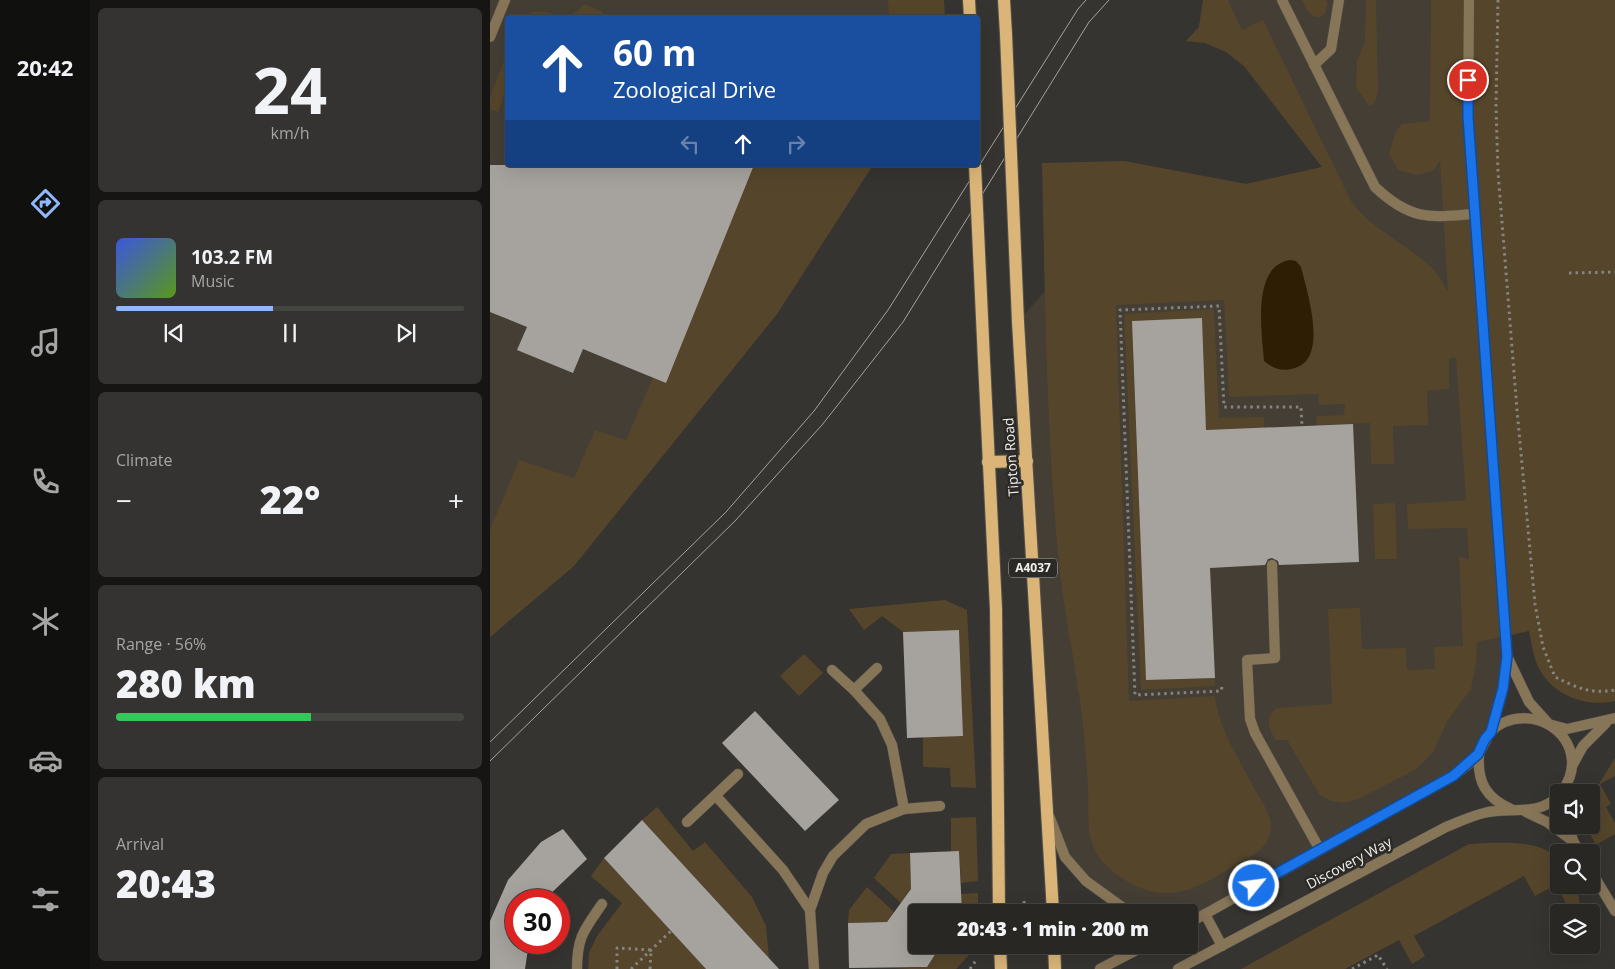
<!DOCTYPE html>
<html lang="en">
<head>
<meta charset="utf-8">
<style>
	:root { --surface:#282724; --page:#343331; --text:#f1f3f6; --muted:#a5a5a6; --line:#444441; --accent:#8fb8fd }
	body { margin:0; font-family:"Open Sans",sans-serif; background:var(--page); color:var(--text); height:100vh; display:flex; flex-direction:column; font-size:19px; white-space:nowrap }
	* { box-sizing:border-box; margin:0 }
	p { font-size:16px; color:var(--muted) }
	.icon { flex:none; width:28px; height:28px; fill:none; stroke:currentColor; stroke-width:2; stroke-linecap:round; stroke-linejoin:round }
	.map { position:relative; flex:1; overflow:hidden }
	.panel { display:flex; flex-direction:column; gap:8px; padding:8px; background:#161514; width:400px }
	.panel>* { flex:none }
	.hud { position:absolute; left:15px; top:15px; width:475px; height:152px; border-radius:5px; box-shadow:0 5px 20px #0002,0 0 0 1px var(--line); background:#1a4fa0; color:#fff; overflow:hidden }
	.tools { position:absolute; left:1060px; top:784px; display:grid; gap:10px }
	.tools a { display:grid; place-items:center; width:50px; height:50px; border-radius:5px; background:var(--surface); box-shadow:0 5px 20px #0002,0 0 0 1px var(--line); font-size:25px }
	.speed { position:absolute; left:15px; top:889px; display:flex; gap:10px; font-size:25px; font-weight:700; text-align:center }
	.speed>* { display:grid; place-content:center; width:65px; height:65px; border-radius:50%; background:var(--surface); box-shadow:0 5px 20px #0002,0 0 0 1px var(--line); line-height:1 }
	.speed .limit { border:8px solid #d22; background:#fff; color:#111 }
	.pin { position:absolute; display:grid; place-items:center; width:42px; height:42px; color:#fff; margin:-21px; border:2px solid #fff; border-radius:50%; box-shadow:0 1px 5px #0007 }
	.me { position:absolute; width:55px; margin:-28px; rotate:61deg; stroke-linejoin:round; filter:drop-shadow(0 0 4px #0008) }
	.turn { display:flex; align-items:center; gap:18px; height:105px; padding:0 25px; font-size:22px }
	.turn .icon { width:65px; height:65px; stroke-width:2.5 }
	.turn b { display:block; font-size:35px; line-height:42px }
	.lanes { display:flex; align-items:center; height:48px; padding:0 25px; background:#0003; justify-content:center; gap:25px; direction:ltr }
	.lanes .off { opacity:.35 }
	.big { font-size:38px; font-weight:800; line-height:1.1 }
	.panel .card { flex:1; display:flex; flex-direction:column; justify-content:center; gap:8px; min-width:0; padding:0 18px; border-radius:8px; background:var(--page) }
	.panel .dial { align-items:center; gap:0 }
	.dial b { font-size:65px; line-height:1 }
	.song { display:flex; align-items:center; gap:15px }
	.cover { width:60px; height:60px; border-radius:8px; background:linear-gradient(135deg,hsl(230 70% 55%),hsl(90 70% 35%)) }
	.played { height:5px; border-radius:2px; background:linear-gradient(90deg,var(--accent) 45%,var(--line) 45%) }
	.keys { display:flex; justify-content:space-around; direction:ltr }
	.heat { display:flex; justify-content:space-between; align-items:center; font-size:28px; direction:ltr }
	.charge { height:8px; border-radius:4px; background:linear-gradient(90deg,#34c759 56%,var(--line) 0) }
	.trip { position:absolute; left:418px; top:904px; width:290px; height:50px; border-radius:5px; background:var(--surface); box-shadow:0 5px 20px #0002,0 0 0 1px var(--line); font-weight:800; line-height:50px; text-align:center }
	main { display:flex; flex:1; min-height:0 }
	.tabs { display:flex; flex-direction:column; width:90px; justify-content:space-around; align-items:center; background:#10100e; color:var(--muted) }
	.tabs .icon { width:35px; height:35px }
	.tabs .selected { color:var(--accent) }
	.tabs b { font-size:22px; color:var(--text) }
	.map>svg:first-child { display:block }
</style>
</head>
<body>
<main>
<nav class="tabs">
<b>20:42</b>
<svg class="icon selected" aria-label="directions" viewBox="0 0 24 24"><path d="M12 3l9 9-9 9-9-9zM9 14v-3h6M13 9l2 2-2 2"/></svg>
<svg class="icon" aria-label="music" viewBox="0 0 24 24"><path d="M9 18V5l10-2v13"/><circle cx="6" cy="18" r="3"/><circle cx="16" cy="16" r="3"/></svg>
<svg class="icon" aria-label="phone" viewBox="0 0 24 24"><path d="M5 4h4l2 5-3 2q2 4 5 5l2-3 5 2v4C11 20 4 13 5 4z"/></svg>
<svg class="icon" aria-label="climate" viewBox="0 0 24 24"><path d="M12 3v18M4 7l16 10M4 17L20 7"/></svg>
<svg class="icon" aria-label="car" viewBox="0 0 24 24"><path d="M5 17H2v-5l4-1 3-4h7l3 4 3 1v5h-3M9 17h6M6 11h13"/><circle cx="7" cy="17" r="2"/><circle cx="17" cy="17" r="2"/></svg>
<svg class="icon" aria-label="filters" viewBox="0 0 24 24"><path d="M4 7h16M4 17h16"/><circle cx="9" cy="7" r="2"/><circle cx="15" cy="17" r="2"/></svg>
</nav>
<section class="panel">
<div class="card dial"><b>24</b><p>km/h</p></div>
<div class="card">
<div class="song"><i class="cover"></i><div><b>103.2 FM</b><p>Music</p></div></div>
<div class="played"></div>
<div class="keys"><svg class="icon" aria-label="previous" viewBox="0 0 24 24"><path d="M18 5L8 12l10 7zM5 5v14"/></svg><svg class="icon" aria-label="pause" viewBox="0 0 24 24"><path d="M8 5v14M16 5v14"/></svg><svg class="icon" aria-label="next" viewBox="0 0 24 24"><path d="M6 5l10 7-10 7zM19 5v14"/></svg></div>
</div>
<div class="card"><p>Climate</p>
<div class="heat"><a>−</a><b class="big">22°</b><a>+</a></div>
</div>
<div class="card"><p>Range · 56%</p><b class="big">280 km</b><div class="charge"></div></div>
<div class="card"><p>Arrival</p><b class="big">20:43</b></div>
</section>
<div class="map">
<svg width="1125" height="969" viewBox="0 0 1125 969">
	<rect width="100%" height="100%" fill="#363430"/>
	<g fill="#443e35">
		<path d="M 0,0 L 422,0 L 422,18 L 18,18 L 18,165 L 383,165 L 287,314 L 84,566 L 0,637 Z"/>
		<path d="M 713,0 L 949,0 L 1009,549 L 1013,688 L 989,755 L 963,776 L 699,922 L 699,912 L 639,912 L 575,857 L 559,814 L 528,322 L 555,291 L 599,306 L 634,161 L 756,184 L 832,167 L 754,66 L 736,52 L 715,43 L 696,41 L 709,27 Z"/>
	</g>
	<g fill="#55452b">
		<path d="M 398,0 L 454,0 L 455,17 L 399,17 Z"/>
		<path d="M 713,0 L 738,0 L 752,30 L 773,20 L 861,201 C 883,231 917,243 943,269 C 949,275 953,284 958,292 L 950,161 L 943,171 L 926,175 L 908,170 L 899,154 L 906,131 L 912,124 L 940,121 L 941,0 L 1125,0 L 1125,701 C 1099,707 1069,698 1053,675 C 1044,663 1042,646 1039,631 L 987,642 L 986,663 L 981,689 L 958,720 L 943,752 L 927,769 L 870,798 L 855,803 L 841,801 L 829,794 L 797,740 L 785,740 C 779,727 774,718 787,708 L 842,704 L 838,609 L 870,608 L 872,649 L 916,648 L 917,670 L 945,669 L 944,647 L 973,646 L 969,556 L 979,560 L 977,528 L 918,529 L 917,504 L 976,500 L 966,358 L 959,358 L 959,389 L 937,391 L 938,425 L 903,426 L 904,464 L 881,464 L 880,423 L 827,425 L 826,416 L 854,415 L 855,404 L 829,405 L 828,394 L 739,397 L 734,300 L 626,305 L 639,701 L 725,696 C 729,730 749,758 764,788 C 770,799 781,813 781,826 C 781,849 761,856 744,866 C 704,890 676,907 632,878 C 621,871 609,861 604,848 C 596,830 599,810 598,790 C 597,766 595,741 592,716 C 585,662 573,608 568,554 C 556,424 555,293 552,163 L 634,161 L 756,184 L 832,167 L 754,66 L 736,52 L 715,43 L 696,41 L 709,27 Z"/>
		<path d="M 812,0 L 835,0 L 838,3 L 835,14 L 830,17 C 819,18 816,9 812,0 Z"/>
		<path d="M 876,0 L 886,0 L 888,91 L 885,103 L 879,106 L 866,87 L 867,60 L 875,42 Z"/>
		<path d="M 94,4 L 113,12 L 110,17 L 33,17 C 55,0 74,30 94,4 Z"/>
		<path d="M 17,53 L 17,87 L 8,112 L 0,109 L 0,97 Z"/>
		<path d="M 264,165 L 383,165 L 287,314 L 84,566 L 0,637 L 0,530 L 29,460 L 84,478 L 105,430 L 136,440 L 163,377 L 176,383 Z"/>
		<path d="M 724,309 L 729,418 L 774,417 L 774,428 L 716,430 L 712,319 L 642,321 L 656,680 L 725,678 L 725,686 L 651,690 L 634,314 Z"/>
		<path d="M 905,503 L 907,559 L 885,559 L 883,504 Z"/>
		<path d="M 455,600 L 477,610 L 486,788 L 461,787 L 460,768 L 433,767 L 433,737 L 473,735 L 469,630 L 413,632 L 392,616 L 374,630 L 359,609 Z"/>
		<path d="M 314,654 L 333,673 L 309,696 L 290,676 Z"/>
		<path d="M 1125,758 L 1125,776 L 1110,784 L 1121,804 L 1116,807 L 1125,823 L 1125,834 L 1106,845 L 1100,834 L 1109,831 L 1102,808 L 1109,784 Z"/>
		<path d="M 167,807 L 203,851 L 215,842 L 262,897 L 276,926 L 279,958 L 152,820 Z"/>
		<path d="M 486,817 L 488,881 L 471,883 L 469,851 L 461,851 L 461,818 Z"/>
		<path d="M 995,843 C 1019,843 1052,840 1069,860 L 1069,885 L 1083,885 L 1089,897 L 1089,912 L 1081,912 L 1066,885 L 1045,896 L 1034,876 L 924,936 L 935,956 L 922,964 L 909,940 L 855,969 L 751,969 L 979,844 Z"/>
		<path d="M 420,853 L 421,889 L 411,903 L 384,878 L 401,854 Z"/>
		<path d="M 114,858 L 216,969 L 98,969 L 99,953 L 107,936 L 132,903 L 101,876 Z"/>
		<path d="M 377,887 L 404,912 L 397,922 L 358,923 L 359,910 Z"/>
		<path d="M 488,893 L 488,912 L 472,912 L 471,894 Z"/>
		<path d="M 451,945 L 484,945 L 481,953 L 466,969 L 404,969 L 436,967 Z"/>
	</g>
	<path fill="#2e1f04" d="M 800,260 L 806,261 L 811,267 C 817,291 839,359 805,368 C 793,372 783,369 774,361 C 772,333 761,266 800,260 Z"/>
	<g fill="#a6a39e">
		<path d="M 0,165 L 264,165 L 176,383 L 93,349 L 83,373 L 27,350 L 37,327 L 0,312 Z"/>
		<path d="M 712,318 L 716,430 L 863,424 L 869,562 L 789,565 L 788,561 L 782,558 L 778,559 L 775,565 L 720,568 L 725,678 L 656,680 L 642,321 Z"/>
		<path d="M 469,630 L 473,736 L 417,738 L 413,632 Z"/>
		<path d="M 265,711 L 349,800 L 315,831 L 232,743 Z"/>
		<path d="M 152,820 L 289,969 L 216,969 L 114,858 Z"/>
		<path d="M 73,829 L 97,859 L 54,900 L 26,900 L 26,942 L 39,942 L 35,969 L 0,969 L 0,921 L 18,880 L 51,842 Z"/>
		<path d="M 469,851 L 472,912 L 426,912 L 426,945 L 451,945 L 437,967 L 359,968 L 358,923 L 397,922 L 421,889 L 420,853 Z"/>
	</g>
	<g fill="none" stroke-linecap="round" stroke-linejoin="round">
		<g stroke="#54524e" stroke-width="11">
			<path id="lane" d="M 782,565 L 785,658 L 757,660 L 760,719 L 765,733 L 830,850"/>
		</g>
		<g stroke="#54524e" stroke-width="11">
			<g id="street">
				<path d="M 792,0 L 885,187 C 920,220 939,218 984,214"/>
				<path d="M 979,0 L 978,117 L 1017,656 L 1013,688 L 1001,732"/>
				<path d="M 0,37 L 15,0"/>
				<path d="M 824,65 L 841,49 L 849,0"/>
				<path d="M 1017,656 L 1039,702 L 1058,723"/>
				<path d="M 342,670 L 364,690 L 387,668"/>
				<path d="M 364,690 L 390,719 L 402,745 L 414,809"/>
				<path d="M 1062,725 L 1077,729 L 1125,718"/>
				<path d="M 989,755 C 987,782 996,798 1021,809"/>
				<path d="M 1082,766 L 1093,746 L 1116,723"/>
				<path d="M 226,796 L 293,870 L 320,910"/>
				<path d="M 1036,812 L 1057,822 L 1083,841"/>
				<path d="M 560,818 L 575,857 L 596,881 L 639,912"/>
				<path d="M 197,822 L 248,774"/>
				<path d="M 1079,825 L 1083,841 L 1090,852"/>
				<path d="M 1101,871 L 1125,911"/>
				<path d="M 715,914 L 732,946"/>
				<path d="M 699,923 L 963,776 C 971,769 984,762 989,753 C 997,740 998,729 1015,722 C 1044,710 1079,728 1082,760 C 1083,772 1078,783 1072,792"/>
				<path d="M 87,969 C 87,937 94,930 112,904"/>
				<path d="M 324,969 L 320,910 L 333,873 L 343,856 L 376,824 L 414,809 L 450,806"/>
				<path d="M 610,969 L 656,945"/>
				<path d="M 688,969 L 956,827 C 969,822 981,816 994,813 C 1022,806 1045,818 1069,796"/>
			</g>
		</g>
		<g stroke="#54524e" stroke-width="14">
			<g id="primary">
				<path d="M 479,0 L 480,18"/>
				<path d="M 514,0 L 516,34"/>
				<path d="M 528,322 L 563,912"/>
				<path d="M 494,361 L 506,609 L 509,912"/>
				<path d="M 498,462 L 537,461"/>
				<path d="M 510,945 L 511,969"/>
				<path d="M 564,945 L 565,969"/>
			</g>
		</g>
		<g stroke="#868480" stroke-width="3" stroke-dasharray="2.5 4" stroke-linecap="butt">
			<path d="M 1008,0 L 1006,106 L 1008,172 L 1027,410 L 1045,604 L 1053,647 L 1065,677 C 1088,688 1099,694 1125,690"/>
			<path d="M 1079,273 L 1125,272"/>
			<path d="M 732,687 L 731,691 L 645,695 L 630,310 L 729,306 L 734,407 L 811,407 L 812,426"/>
			<path d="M 534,901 L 535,912"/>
			<path d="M 127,969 L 127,948 L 161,950"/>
			<path d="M 141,969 L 181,931"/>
			<path d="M 160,969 L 161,950"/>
			<path d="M 480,969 L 487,959"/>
			<path d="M 862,969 L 888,955 L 897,969"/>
		</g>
		<use href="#lane" stroke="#877558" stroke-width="10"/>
		<use href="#street" stroke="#877558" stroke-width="10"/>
		<use href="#primary" stroke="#dab577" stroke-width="12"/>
		<g stroke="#a4a29f" stroke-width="1">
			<path d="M 0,742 L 236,512 L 324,411 L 398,310 L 588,9 L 596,0"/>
			<path d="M 0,761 L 245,521 L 332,425 L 413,322 L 599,22 L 619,0"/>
		</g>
		<g stroke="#54524e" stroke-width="14" stroke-linecap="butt">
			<g id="primary-bridge">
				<path d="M 516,34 L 528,322"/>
				<path d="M 485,165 L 494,361"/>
			</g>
		</g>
		<use href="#primary-bridge" stroke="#dab577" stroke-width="12"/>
	</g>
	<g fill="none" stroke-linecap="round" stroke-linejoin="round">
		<g stroke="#114b97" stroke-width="12">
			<path id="route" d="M 764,886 L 963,776 L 988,754 L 995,739 L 1001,732 L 1013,688 L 1017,656 L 978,117 L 978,80"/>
		</g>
		<use href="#route" stroke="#1a73e8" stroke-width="9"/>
	</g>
	<g text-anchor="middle" stroke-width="5" stroke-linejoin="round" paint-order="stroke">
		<rect fill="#2c2a26" stroke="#b7b5b1" stroke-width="1" x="519" y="558.5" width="48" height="19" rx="4"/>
		<g font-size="12" font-weight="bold" fill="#f2f0ed">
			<text x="543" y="572">A4037</text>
		</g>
		<g font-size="14" fill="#f2f0ed" stroke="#2c2a26">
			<text transform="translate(521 457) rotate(-94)" y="5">Tipton Road</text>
			<text transform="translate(859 863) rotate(-28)" y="5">Discovery Way</text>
		</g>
	</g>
</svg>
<div class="tools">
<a><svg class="icon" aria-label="sound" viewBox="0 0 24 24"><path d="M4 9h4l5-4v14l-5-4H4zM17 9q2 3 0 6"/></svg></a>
<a><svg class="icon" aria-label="search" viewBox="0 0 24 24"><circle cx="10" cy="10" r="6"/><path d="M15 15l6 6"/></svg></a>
<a><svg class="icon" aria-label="layers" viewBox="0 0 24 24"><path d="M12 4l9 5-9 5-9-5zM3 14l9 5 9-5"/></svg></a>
</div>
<div class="speed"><div class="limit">30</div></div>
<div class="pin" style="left:978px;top:80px;background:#d93025"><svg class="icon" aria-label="arrive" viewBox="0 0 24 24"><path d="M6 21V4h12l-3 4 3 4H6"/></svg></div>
<svg class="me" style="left:764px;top:886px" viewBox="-20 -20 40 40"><circle r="17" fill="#1a73e8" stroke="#fff" stroke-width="3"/><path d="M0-11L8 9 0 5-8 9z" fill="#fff"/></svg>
<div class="trip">20:43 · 1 min · 200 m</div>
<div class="hud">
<div class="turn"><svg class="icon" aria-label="ahead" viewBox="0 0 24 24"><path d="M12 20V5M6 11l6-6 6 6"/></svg><div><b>60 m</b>Zoological Drive</div></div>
<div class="lanes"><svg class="icon off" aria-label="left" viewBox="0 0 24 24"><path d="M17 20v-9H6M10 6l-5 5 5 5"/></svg><svg class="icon" aria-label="ahead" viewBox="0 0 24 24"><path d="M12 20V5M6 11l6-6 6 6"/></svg><svg class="icon off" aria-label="right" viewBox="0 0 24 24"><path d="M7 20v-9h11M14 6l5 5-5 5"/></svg></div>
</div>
</div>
</main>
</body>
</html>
